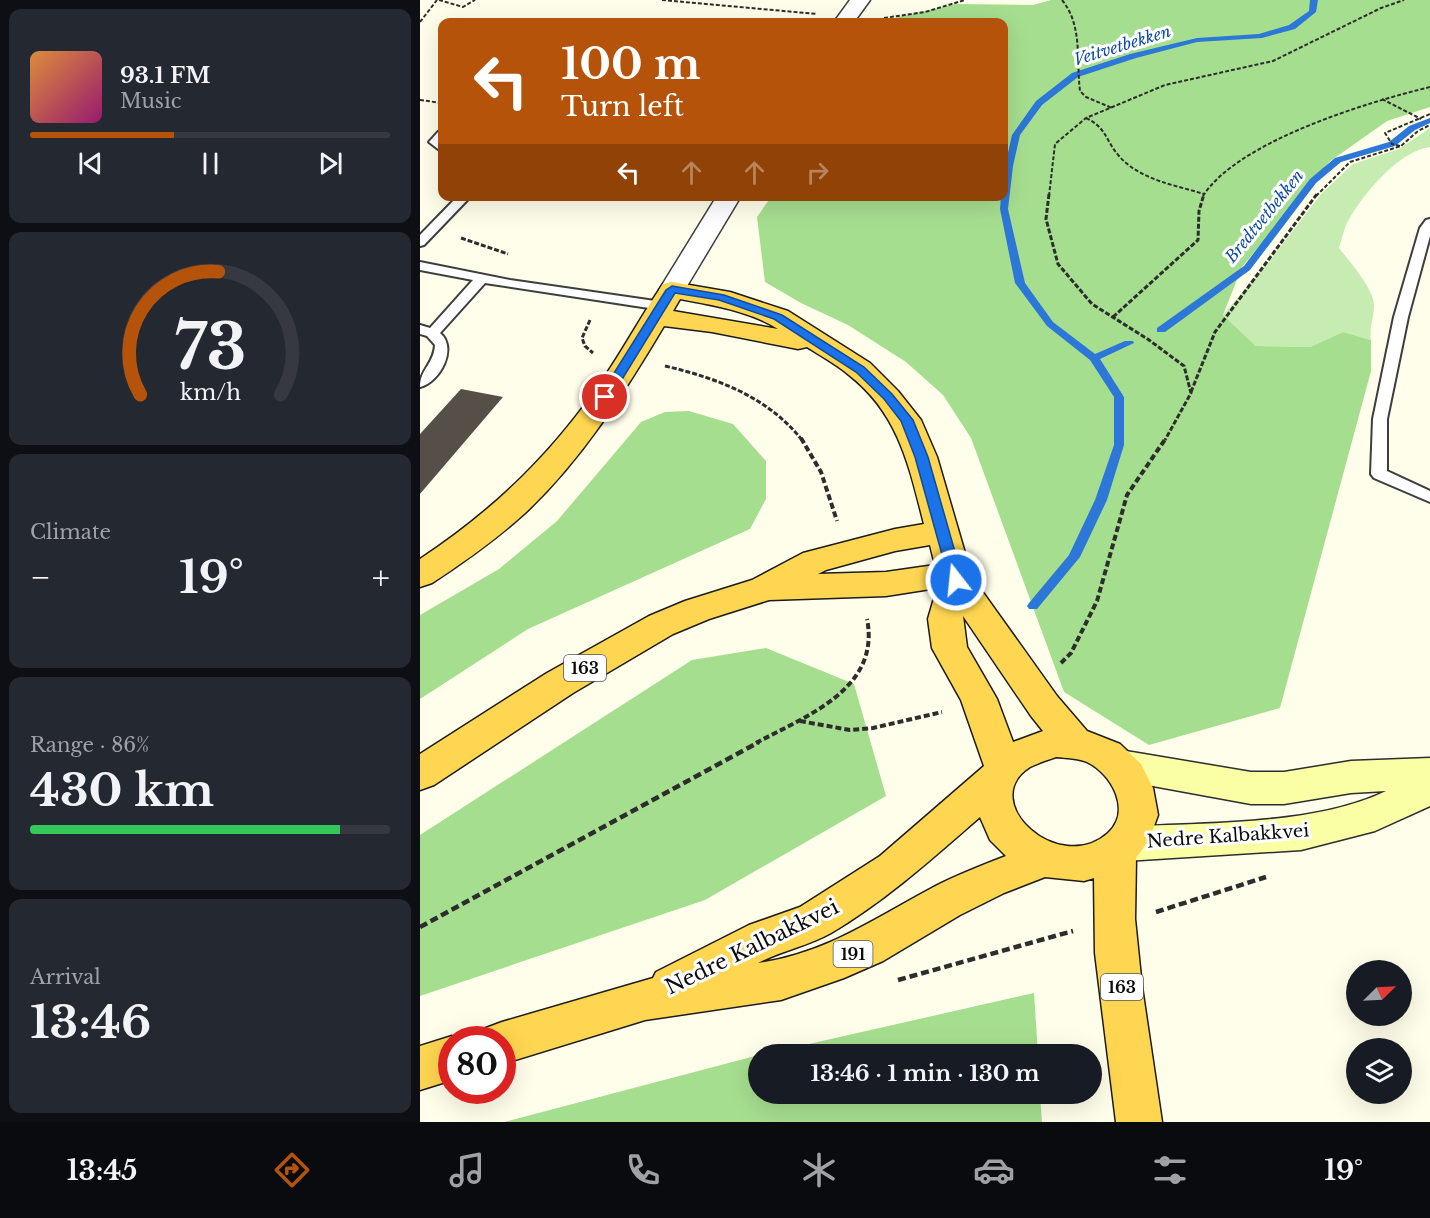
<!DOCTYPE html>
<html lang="en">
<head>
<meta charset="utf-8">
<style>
	:root { --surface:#171b24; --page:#242831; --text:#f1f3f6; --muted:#9ea1a6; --line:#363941; --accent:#b45309 }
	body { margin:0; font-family:"Libre Baskerville",serif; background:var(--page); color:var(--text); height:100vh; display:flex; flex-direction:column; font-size:22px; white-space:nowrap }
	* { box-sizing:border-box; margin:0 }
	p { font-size:20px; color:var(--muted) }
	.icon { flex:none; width:33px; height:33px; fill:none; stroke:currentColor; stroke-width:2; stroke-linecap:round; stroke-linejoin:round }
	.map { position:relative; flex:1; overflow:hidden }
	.panel { display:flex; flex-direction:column; gap:9px; padding:9px; background:#0d0f14; width:420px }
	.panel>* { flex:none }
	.top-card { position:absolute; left:18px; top:18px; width:570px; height:183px; border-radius:12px; box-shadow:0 6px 24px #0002; background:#b45309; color:#fff; overflow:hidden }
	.needle { width:39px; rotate:66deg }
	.tools { position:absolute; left:926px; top:960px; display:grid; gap:12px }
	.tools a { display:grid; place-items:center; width:66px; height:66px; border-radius:50%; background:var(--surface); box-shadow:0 6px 24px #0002; font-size:30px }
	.speed { position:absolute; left:18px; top:1026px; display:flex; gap:12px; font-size:30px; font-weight:700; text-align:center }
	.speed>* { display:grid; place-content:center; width:78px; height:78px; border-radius:50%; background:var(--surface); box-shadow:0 6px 24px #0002; line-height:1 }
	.speed .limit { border:9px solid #d22; background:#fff; color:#111 }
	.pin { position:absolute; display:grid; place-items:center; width:51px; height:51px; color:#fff; margin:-26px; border:3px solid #fff; border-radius:50%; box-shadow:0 2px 6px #0007 }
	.me { position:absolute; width:66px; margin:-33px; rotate:344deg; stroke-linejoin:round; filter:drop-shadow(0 0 4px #0008) }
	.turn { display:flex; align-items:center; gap:21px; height:126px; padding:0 24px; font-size:27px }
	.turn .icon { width:78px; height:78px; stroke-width:2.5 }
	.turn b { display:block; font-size:42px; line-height:51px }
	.lanes { display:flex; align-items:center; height:57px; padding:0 24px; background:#0003; justify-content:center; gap:30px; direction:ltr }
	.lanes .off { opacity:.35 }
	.big { font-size:45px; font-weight:700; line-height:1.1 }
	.panel .card { flex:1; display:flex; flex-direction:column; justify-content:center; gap:9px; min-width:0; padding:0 21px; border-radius:12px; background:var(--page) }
	.panel .dial { align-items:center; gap:0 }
	.dial svg { height:156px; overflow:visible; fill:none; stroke:var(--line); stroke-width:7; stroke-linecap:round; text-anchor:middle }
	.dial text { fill:var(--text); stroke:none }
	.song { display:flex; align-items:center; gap:18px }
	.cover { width:72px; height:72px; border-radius:9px; background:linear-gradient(135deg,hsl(30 70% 55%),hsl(320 70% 35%)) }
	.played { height:6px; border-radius:3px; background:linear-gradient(90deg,var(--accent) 40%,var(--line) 40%) }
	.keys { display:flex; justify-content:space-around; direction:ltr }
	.heat { display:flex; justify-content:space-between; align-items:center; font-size:33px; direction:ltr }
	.charge { height:9px; border-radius:4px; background:linear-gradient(90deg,#34c759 86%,var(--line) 0) }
	.trip { position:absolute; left:328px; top:1044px; width:354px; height:60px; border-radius:30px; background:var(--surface); box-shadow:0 6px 24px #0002; font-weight:700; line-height:60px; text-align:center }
	.tab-bar { display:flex; height:96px; justify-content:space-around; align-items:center; background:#090b0e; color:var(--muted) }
	.tab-bar .icon { width:42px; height:42px }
	.tab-bar .current { color:var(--accent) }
	.tab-bar b { font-size:27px; color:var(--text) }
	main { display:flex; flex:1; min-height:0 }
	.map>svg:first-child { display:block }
</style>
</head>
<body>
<main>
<section class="panel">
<div class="card">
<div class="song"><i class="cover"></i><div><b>93.1 FM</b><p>Music</p></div></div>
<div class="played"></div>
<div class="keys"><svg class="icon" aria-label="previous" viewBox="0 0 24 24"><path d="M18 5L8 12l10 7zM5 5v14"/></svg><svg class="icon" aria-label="pause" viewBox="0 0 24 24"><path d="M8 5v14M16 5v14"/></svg><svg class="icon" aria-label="next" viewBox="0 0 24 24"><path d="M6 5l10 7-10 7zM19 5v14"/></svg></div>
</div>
<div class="card dial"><svg viewBox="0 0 100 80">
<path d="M14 69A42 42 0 1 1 86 69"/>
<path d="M14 69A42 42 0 0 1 54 6" stroke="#b45309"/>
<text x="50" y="56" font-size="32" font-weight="700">73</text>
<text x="50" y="72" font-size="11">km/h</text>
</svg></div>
<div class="card"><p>Climate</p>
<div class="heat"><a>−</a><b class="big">19°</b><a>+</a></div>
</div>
<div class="card"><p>Range · 86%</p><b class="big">430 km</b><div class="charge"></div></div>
<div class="card"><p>Arrival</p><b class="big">13:46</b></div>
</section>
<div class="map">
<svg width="1010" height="1122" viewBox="0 0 1010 1122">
	<rect width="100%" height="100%" fill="#fffeea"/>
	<path fill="#c6ecb1" d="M 1010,128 L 1010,147 C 979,151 943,194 928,221 C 924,228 922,239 919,248 C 929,261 955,290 954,306 C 954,318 949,326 951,340 L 923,332 L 890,347 L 836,346 L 803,315 L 852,258 L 901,194 L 933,164 L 979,149 Z"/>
	<g fill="#a6de8f">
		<path d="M 631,0 L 1010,0 L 1010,107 L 967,121 L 909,162 L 822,267 L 803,315 L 836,346 L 890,347 L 923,332 L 951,340 L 951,371 L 860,708 L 729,745 L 644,692 L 551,438 L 523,395 L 486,362 L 428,325 L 381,303 L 345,282 L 337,217 L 351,197 L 584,196 L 584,22 L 467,22 L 470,19 L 536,4 L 613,5 Z"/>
		<path d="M 269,411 L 313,424 L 346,461 L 346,499 L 330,529 L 108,629 L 0,699 L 0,615 L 79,569 L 137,521 L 221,422 L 245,412 Z"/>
		<path d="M 346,648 L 434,684 L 466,796 L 285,900 L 0,996 L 0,835 L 272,660 Z"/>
		<path d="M 614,993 L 618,1054 L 342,1054 L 349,1053 Z"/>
		<path d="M 339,1055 L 339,1094 L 620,1094 L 622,1122 L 84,1122 Z"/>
	</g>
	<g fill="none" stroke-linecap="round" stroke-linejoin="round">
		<g fill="#2c77d7" fill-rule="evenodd">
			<path d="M 890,0 L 898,0 L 896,12 L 875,29 L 842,38 L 777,42 L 716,58 L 658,77 L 622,105 L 600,135 L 593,166 L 588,209 L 605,283 L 633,322 L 675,354 L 705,341 L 713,341 L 714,343 L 680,359 L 704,397 L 704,445 L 687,500 L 660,557 L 617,609 L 609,609 L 607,606 L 609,603 L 649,555 L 675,500 L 694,445 L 694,397 L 670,360 L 627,326 L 595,283 L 580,209 L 581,196 L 584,196 L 585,166 L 592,135 L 616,101 L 652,73 L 710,54 L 777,38 L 839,34 L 869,25 L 889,11 Z"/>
			<path d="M 1010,118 L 1010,123 L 995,130 L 975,146 L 921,162 L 896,183 L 830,270 L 745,332 L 737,332 L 737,328 L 824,266 L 890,179 L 915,158 L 969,142 L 989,126 Z"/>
		</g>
	</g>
	<path fill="#554f47" d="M 41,389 L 83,397 L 0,494 L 0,434 Z"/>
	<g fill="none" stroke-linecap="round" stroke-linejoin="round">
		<g stroke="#3e3e3e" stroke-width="4">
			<g id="service">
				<path d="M 22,131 L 22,152 L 9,142 L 18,132 Z"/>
				<path d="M 38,196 L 51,196 L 4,245 L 0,246 L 0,235 Z"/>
				<path d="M 1010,219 L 1010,236 L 988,317 L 967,419 L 967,471 L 1010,491 L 1010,502 L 954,478 L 951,474 L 953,419 L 974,317 L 1000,228 L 1006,220 Z"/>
				<path d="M 0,262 L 90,280 L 242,302 L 249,306 L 242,310 L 65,283 L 20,333 C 38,348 20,382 0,387 C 0,369 14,364 15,345 L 7,336 L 0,334 L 0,325 L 10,328 L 53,280 L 0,270 Z"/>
			</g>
		</g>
		<g stroke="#3e3e3e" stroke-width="3">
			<g id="tertiary">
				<path d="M 430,0 L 450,0 L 434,22 L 414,22 Z"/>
				<path d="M 297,196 L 321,196 L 261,296 L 252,298 L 243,296 L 239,290 Z"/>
			</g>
		</g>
		<g stroke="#2d2d2d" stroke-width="3">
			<path id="secondary" d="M 700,750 L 831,772 L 864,772 L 931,761 L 1010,758 L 1010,806 L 955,831 L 881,850 L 705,861 L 691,856 L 685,844 L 691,832 L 705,827 C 785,822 894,826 966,791 L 931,793 L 864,804 L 831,804 L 700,780 L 687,776 L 681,765 L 687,754 Z"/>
		</g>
		<g stroke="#1c1c1c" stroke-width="3">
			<g id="trunk">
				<path d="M 252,282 L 310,292 L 368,311 L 450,363 L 478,391 L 501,420 L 517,457 L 552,577 L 637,696 L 667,731 L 700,744 L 721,764 L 733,788 L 738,815 L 729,840 L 716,858 L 715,919 L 722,987 L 742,1122 L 696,1122 L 675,953 L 674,878 L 664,881 L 625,877 L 584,893 L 540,915 L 463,961 L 424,978 L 361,1000 L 225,1020 L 82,1064 L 82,1040 L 61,1040 L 66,1028 L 82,1022 L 233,978 L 236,972 L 329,925 L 380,907 L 460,856 L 564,766 L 541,700 L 512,648 L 508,619 L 517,588 L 466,596 L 349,600 L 289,619 L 253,634 L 153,693 L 14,785 L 0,790 L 0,754 L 127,673 L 229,616 L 265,601 L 332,580 L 383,553 L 475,529 L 504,524 C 489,466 479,414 429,375 C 416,364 401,356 387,347 L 378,349 L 292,332 L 244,326 C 204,393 161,461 104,514 C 75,540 44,562 12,583 L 0,587 L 0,559 C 77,508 136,450 187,373 C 207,343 223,313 243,284 ZM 260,299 C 292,305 330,311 358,329 L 253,311 ZM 510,545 L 515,565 L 466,572 L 398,574 L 406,570 L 475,551 ZM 543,616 L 611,716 L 623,731 L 593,742 L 577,699 L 547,647 ZM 636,757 C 646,758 658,758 667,762 C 692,774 712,811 688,833 C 639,877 556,801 610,767 C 618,763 628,760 636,757 ZM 560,817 L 570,840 L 586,856 C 560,866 534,876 510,889 C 452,920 404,954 338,963 C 361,951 388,946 411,933 C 465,901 512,859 560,817 Z"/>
				<path d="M 32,1036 L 40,1040 L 32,1040 L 32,1080 L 0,1090 L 0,1046 Z"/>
			</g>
		</g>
		<g stroke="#2d2d2d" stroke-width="2" stroke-dasharray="4 2" stroke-linecap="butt">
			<path d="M 19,0 L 43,7 L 55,0"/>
			<path d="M 242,0 L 397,14"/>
			<path d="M 642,0 C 663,26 656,60 660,91 L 666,97 L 692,108"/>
			<path d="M 464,18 L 505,12 L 545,0"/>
			<path d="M 0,22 L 17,0"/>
			<path d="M 962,99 L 1001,119"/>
			<path d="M 0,100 L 22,103"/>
			<path d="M 666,118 C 687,128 685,140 699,156 C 720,180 755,185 784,194"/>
			<path d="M 980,146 L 972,144 L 965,133 L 1010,114"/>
			<path d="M 629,196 L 635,144 L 666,118 L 745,85 L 853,61 L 961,8 L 984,0"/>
			<path d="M 783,196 C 818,141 948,102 1010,87"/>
			<path d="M 896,196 L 930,162 L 981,146 L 998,131 L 1010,125"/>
		</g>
		<g stroke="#2d2d2d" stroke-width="3" stroke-dasharray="5 2" stroke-linecap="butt">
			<path d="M 629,194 L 626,219 L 638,264 L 672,304 L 729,340 L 764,366 L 771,393 L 745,440"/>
			<path d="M 41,238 L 88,254"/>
			<path d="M 693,317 L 778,240 L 779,211 L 784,194"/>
			<path d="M 170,320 L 162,338 L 165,346 L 173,353"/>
			<path d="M 245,366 C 297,378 348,397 382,440"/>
			<path d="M 771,392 L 795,332 L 897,194"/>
		</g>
		<g stroke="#2d2d2d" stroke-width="4" stroke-dasharray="6 3" stroke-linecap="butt">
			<path d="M 381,438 L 401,472 L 417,521"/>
			<path d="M 641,663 L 651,653 L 677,601 L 707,495 L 746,438"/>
			<path d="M 380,721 L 430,730 L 453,728 L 522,712"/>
			<path d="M 336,743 C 386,716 461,689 447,619"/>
		</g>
		<g stroke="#2d2d2d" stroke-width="4.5" stroke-dasharray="8 4" stroke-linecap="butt">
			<path d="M 736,912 L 846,877"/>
			<path d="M 0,927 L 339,742"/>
			<path d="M 478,980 L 653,931"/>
		</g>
		<use href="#service" fill="#fff" fill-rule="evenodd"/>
		<use href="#tertiary" fill="#fff" fill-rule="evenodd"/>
		<use href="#secondary" fill="#faffa5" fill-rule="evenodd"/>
		<use href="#trunk" fill="#ffd651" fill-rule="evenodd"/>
	</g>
	<path fill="#1a73e8" stroke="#114b97" stroke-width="1.5" d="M 252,286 L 304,295 L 362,315 L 444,367 L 472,394 L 493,420 L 508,457 L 543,580 L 541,584 L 536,585 L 529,580 L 495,457 L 481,421 L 464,399 L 436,372 L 354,319 L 299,300 L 255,293 L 190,399 L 181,399 L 179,397 L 246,290 Z"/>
	<g text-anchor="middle" stroke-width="6" stroke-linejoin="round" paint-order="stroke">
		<g font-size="16" font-style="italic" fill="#0d4aa5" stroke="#fff">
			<text transform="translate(702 45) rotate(-17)" y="6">Veitvetbekken</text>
			<text transform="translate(844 216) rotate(-51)" y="6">Bredtvetbekken</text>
		</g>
		<g fill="#fff" stroke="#545454" stroke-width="1.5">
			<rect x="144" y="655" width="42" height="26" rx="4.5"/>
			<rect x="413.5" y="941" width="39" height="26" rx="4.5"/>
			<rect x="681" y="974" width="42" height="26" rx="4.5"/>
		</g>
		<g font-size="16" font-weight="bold" fill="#0b0b0b">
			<text x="165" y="674">163</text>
			<text x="433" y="960">191</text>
			<text x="702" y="993">163</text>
		</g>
		<g font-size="18" fill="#0b0b0b" stroke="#fff">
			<text transform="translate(808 836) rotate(-4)" y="6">Nedre Kalbakkvei</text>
		</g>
		<g font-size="21" fill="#0b0b0b" stroke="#fff">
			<text transform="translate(332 947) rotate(-26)" y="7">Nedre Kalbakkvei</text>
		</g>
	</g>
</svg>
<div class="tools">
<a><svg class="needle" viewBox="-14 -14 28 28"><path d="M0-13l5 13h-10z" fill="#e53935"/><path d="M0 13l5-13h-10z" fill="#9ea1a6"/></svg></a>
<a><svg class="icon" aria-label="layers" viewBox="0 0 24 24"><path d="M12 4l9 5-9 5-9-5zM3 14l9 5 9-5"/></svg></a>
</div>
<div class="speed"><div class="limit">80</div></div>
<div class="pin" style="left:185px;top:397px;background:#d93025"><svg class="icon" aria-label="arrive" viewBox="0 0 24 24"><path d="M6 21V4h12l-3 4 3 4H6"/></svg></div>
<svg class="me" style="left:536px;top:580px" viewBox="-20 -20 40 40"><circle r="17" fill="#1a73e8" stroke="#fff" stroke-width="3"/><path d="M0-11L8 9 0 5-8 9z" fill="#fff"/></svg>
<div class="trip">13:46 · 1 min · 130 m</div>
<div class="top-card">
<div class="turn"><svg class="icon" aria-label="left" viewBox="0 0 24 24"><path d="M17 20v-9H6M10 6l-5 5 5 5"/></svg><div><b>100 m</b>Turn left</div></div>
<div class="lanes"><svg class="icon" aria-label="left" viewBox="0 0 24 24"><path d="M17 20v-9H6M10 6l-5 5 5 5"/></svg><svg class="icon off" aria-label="ahead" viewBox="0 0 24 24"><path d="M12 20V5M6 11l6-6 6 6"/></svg><svg class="icon off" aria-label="ahead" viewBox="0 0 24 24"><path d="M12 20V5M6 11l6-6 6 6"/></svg><svg class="icon off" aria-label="right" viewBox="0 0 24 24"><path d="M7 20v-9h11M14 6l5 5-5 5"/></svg></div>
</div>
</div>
</main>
<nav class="tab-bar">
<b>13:45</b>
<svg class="icon current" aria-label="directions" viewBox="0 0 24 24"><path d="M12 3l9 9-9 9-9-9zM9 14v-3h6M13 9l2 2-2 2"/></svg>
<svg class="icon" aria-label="music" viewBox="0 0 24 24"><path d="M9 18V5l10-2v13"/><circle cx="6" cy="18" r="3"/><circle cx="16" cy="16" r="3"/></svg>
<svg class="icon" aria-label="phone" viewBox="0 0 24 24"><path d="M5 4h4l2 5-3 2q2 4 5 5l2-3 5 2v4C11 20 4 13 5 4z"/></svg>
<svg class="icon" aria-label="climate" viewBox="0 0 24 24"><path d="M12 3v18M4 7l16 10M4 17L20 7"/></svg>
<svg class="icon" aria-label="car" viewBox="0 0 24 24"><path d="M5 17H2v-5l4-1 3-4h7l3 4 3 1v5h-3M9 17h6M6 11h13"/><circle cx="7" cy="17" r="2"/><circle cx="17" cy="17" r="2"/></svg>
<svg class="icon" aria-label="filters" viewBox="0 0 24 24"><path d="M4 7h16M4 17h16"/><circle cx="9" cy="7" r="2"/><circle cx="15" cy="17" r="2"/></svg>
<b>19°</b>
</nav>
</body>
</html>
